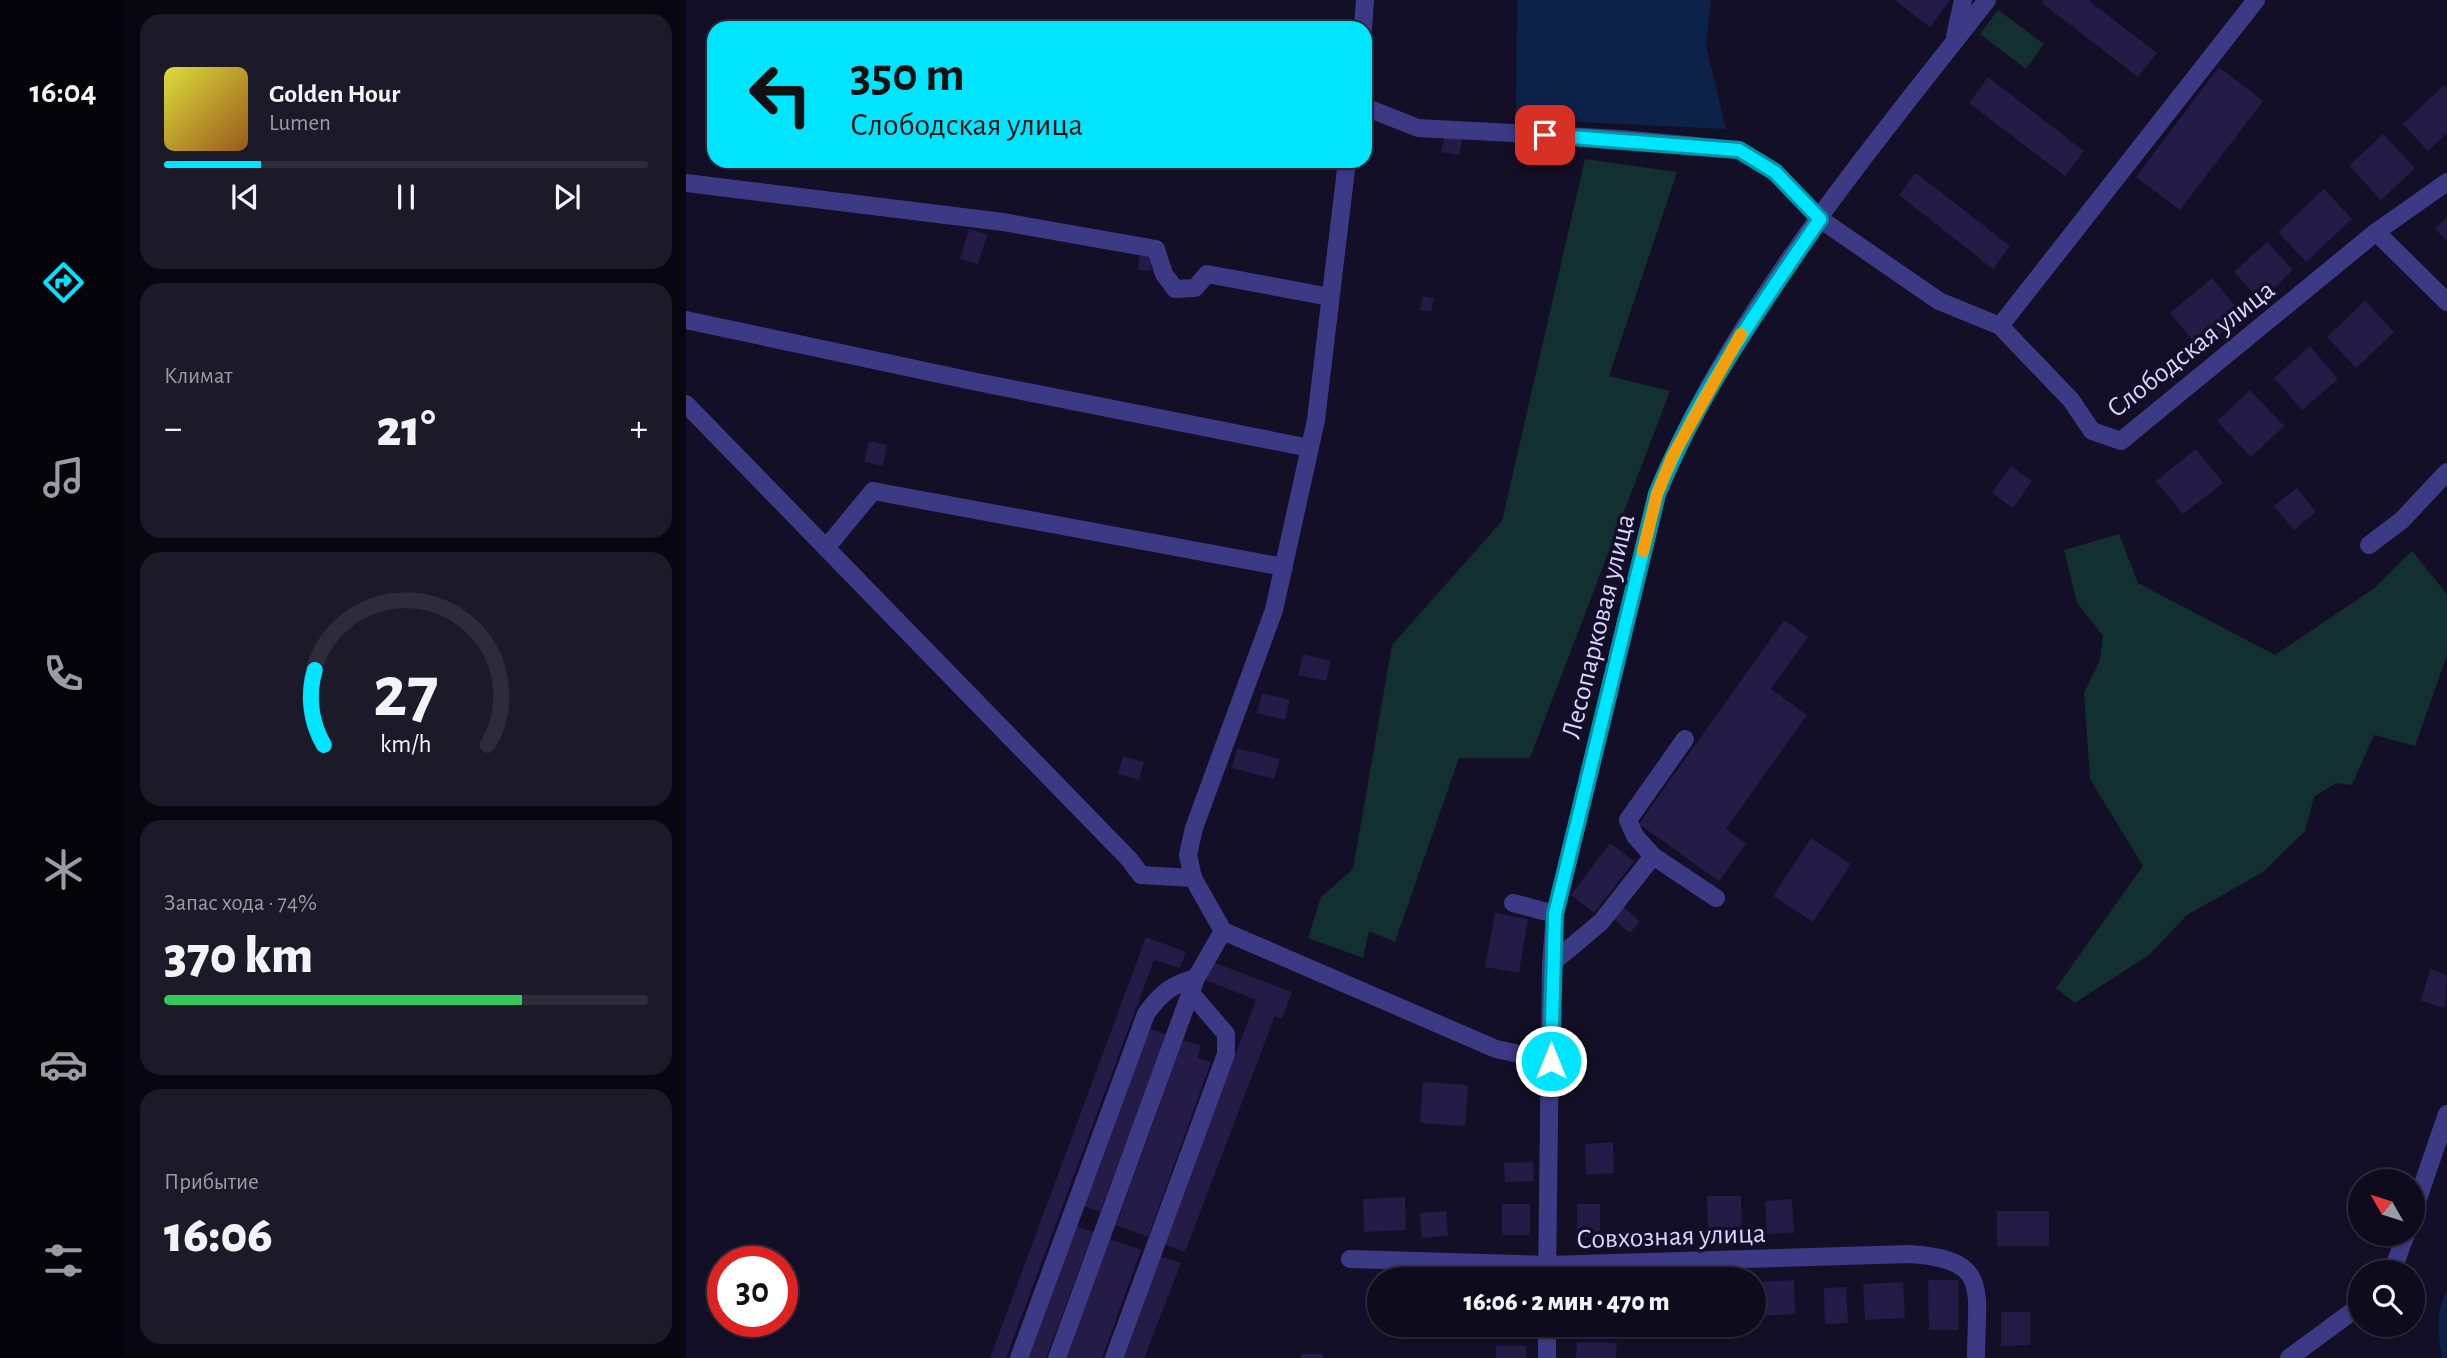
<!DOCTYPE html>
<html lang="ru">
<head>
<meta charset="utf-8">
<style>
	:root { --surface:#0e0b1c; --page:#1c1929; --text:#f1f3f6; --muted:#9b9ba3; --line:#2e2b3b; --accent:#00e5ff }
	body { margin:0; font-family:"Alegreya Sans",sans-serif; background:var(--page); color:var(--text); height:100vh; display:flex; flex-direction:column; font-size:26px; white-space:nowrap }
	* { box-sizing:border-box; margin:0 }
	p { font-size:23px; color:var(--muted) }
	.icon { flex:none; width:38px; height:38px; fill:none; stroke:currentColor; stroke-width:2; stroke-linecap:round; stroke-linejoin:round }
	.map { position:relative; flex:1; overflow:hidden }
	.side { display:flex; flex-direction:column; gap:14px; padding:14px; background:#08060f; width:560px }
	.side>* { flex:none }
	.top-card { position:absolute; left:21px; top:21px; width:665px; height:147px; border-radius:21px; box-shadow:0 2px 5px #0004,0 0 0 2px var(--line); background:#00e5ff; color:#111; overflow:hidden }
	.needle { width:46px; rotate:309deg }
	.controls { position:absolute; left:1662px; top:1169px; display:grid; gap:14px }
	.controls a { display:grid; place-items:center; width:77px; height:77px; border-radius:50%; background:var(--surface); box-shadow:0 2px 5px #0004,0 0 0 2px var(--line); font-size:35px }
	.speed { position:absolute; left:21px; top:1246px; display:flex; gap:14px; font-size:35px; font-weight:700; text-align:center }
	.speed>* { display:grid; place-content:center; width:91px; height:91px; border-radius:50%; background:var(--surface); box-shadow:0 2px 5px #0004,0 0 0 2px var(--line); line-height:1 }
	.speed .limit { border:10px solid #d22; background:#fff; color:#111 }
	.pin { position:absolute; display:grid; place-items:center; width:60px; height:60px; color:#fff; margin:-30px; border-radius:14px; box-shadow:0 4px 10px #0006 }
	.me { position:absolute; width:77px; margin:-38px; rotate:0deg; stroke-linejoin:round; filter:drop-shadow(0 0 5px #0008) }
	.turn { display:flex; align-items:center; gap:24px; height:147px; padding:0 28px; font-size:32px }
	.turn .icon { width:91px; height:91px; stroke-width:2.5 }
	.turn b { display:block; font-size:49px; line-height:60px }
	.big { font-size:52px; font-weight:800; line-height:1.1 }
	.side .widget { flex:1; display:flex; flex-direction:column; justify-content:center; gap:10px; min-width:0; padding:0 24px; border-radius:21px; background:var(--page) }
	.side .dial { align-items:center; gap:0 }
	.dial svg { height:182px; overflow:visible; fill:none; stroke:var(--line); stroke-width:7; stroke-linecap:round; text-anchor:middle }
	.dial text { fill:var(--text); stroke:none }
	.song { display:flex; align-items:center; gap:21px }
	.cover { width:84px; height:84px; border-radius:10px; background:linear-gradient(135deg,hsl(60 70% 55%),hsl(30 70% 35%)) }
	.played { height:7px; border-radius:4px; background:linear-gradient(90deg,var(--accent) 20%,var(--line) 20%) }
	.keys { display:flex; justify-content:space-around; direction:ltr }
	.heat { display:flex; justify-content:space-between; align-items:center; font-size:38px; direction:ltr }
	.charge { height:10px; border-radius:5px; background:linear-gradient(90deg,#34c759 74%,var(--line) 0) }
	.trip { position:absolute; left:681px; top:1267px; width:399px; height:70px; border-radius:35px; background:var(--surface); box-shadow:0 2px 5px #0004,0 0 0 2px var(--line); font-weight:800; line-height:70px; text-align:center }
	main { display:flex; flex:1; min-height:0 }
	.menu { display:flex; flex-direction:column; width:126px; justify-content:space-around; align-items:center; background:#06040b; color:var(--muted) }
	.menu .icon { width:49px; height:49px }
	.menu .selected { color:var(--accent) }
	.menu b { font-size:32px; color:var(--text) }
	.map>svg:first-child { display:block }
</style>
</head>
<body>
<main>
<nav class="menu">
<b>16:04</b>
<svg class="icon selected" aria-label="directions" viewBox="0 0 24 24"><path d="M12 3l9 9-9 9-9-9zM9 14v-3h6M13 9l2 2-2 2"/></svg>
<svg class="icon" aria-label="music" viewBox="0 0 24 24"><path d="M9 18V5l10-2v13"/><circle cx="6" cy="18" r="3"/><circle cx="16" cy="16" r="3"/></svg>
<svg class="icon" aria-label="phone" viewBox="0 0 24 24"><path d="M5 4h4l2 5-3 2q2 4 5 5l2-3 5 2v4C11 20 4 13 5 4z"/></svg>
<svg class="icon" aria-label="climate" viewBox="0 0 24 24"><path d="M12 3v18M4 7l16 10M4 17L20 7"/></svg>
<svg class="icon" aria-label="car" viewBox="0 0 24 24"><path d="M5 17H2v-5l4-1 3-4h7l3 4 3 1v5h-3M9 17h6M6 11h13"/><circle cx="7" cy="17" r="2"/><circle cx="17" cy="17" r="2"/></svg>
<svg class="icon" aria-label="filters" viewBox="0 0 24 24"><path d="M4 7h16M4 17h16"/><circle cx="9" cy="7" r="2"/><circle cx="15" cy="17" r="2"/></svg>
</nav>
<section class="side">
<div class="widget">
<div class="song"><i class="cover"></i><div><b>Golden Hour</b><p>Lumen</p></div></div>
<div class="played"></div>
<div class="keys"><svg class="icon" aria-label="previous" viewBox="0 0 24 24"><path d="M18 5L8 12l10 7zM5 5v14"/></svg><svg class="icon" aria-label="pause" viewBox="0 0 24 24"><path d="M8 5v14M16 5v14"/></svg><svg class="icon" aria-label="next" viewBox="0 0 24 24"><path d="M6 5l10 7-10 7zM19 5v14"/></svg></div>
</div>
<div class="widget"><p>Климат</p>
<div class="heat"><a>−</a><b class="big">21°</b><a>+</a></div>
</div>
<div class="widget dial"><svg viewBox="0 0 100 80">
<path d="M14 69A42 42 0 1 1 86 69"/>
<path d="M14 69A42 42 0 0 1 10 36" stroke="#00e5ff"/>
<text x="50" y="56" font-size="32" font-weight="700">27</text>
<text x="50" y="72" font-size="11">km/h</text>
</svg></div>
<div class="widget"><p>Запас хода · 74%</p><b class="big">370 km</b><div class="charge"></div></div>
<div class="widget"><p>Прибытие</p><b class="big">16:06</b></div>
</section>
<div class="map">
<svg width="1761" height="1358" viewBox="0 0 1761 1358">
	<rect width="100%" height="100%" fill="#130f26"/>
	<g fill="#12302f">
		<path d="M 1312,10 L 1358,44 L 1340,69 L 1294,34 Z"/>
		<path d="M 899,159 L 991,172 L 923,376 L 984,391 L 844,758 L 773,758 L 709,942 L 683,931 L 677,958 L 622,938 L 635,897 L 667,869 L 706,645 L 816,521 Z"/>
		<path d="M 1433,534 L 1452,583 L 1589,655 L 1690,587 L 1726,551 L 1761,594 L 1761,655 L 1729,746 L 1688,735 L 1666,785 L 1650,783 L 1628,797 L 1619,831 L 1577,872 L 1501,915 L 1464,954 L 1389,1003 L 1370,988 L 1457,866 L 1404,779 L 1398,693 L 1414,660 L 1417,636 L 1391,603 L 1378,550 Z"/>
	</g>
	<g fill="#0c2248">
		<path d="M 831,0 L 1025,0 L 1020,45 L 1040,129 L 830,119 Z"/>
		<path d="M 1761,1290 L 1761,1358 L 1756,1358 C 1752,1334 1749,1312 1761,1290 Z"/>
	</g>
	<g fill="#241b47">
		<path d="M 1208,0 L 1264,0 L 1244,27 Z"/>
		<path d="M 1358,0 L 1402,0 L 1471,53 L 1452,77 L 1356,3 Z"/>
		<path d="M 1533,67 L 1577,101 L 1494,210 L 1450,177 Z"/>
		<path d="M 1302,77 L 1398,151 L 1379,176 L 1283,103 Z"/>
		<path d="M 1758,85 L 1761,89 L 1761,133 L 1742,151 L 1717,124 Z"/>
		<path d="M 759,134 L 777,137 L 773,155 L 755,152 Z"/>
		<path d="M 1697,134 L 1729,168 L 1695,200 L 1663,166 Z"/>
		<path d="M 1230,173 L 1324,246 L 1307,269 L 1213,195 Z"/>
		<path d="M 1638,189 L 1666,219 L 1620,262 L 1592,232 Z"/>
		<path d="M 1761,217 L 1761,241 L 1749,229 Z"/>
		<path d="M 283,229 L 301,235 L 292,264 L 274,259 Z"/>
		<path d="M 1581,242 L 1607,270 L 1575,301 L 1548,272 Z"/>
		<path d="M 454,250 L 467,251 L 465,271 L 452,270 Z"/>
		<path d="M 1526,278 L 1557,315 L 1515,350 L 1484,313 Z"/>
		<path d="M 737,296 L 748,298 L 745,312 L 734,310 Z"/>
		<path d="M 1679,301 L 1708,332 L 1670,368 L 1641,337 Z"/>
		<path d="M 1624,346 L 1652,379 L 1616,410 L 1588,378 Z"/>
		<path d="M 1564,390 L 1598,426 L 1565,457 L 1531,421 Z"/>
		<path d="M 183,441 L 201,445 L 197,466 L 178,462 Z"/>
		<path d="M 1510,449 L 1537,483 L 1497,514 L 1470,481 Z"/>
		<path d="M 1325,466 L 1346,481 L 1327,508 L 1306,493 Z"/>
		<path d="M 1611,488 L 1630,512 L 1608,530 L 1588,506 Z"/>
		<path d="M 1098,620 L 1122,637 L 1085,689 L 1121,715 L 1040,829 L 1060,844 L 1033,881 L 953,824 Z"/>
		<path d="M 617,654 L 645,661 L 640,681 L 612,675 Z"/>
		<path d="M 576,693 L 604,700 L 599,720 L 571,713 Z"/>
		<path d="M 551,748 L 594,759 L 588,779 L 546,768 Z"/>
		<path d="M 437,756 L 458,762 L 453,780 L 432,774 Z"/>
		<path d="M 1125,838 L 1165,864 L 1127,922 L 1087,896 Z"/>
		<path d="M 924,843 L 948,861 L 908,913 L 885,895 Z"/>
		<path d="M 936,906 L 954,921 L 944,933 L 926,918 Z"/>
		<path d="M 809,913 L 842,919 L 833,973 L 799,967 Z"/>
		<path d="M 460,937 L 500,952 L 494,968 L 468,960 L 320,1358 L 304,1358 Z"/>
		<path d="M 524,961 L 606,992 L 596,1019 L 589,1016 L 499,1252 L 477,1244 L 570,1000 L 517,979 Z"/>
		<path d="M 1744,969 L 1761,975 L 1759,1008 L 1735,1001 Z"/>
		<path d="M 463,1028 L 481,1035 L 414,1212 L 396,1205 Z"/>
		<path d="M 497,1040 L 515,1046 L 511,1058 L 525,1062 L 462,1237 L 430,1225 Z"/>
		<path d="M 737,1082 L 782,1085 L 779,1126 L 734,1123 Z"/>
		<path d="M 927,1142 L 928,1173 L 900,1175 L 899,1144 Z"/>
		<path d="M 847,1162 L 848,1181 L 819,1182 L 818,1163 Z"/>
		<path d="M 1021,1196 L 1055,1196 L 1056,1234 L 1022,1234 Z"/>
		<path d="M 719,1197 L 720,1230 L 678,1232 L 677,1199 Z"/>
		<path d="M 1106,1199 L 1108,1233 L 1081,1234 L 1079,1201 Z"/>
		<rect x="816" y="1204" width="28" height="31"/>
		<rect x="891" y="1204" width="23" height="33"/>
		<path d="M 760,1211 L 762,1236 L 736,1238 L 734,1213 Z"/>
		<rect x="1311" y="1211" width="52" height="35"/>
		<path d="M 391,1226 L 407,1232 L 360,1358 L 341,1358 Z"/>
		<path d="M 424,1239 L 455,1250 L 416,1358 L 381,1358 Z"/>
		<path d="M 474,1256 L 495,1263 L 458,1358 L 437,1358 Z"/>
		<path d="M 1108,1280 L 1109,1314 L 1076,1316 L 1075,1282 Z"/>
		<path d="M 1242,1280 L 1272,1280 L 1272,1330 L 1243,1330 Z"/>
		<path d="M 1217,1282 L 1219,1318 L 1179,1320 L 1177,1284 Z"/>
		<path d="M 1160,1287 L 1162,1323 L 1139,1324 L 1138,1288 Z"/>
		<path d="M 1315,1312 L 1344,1312 L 1344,1345 L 1315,1346 Z"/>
		<path d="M 819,1325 L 847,1325 L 847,1329 L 819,1330 Z"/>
		<path d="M 897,1325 L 926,1325 L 926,1328 L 897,1327 Z"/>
		<path d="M 891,1342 L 931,1343 L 930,1358 L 890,1358 Z"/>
		<rect x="810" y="1346" width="30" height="12"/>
		<rect x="615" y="1354" width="22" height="4"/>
	</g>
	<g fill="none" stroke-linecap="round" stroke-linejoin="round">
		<g stroke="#3d3a85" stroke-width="18">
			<path d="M 677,28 L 679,0"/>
			<path d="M 1269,37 L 1277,0"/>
			<path d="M 679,107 L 732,128 L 936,139 L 1053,150 L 1089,172 L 1134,219 L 1253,301 L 1314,326 L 1385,400 L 1406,431 L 1435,441 L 1690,232 L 1761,182"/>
			<path d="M 661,161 L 630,420 L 588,610 L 508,828 L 502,855 L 507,878 L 537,931 L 810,1049 L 865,1061"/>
			<path d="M 0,183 L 317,222 L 470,249 L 478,274 L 489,289 L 509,288 L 521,274 L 644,297"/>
			<path d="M 1690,232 L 1761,302"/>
			<path d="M 0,320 L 286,381 L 624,448"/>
			<path d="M 1314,326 L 1570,0"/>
			<path d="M 0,404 L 443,859 L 455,875 L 507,878"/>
			<path d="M 1683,545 L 1716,520 L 1761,472"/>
			<path d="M 140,548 L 187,491 L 598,567"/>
			<path d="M 967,856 L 949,836 L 942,820 L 999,739"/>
			<path d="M 827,903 L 869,914"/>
			<path d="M 865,964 L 915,922 L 967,856 L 1030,898"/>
			<path d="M 1727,1213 L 1761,1114"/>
			<path d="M 664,1259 L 862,1265 L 1223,1254 C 1306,1259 1290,1290 1290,1358"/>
			<path d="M 1706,1272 L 1720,1234"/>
			<path d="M 861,1279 L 865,964 L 869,914 L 971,494 C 1042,318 1185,149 1301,0"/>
			<path d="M 333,1358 L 460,1014 C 474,994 486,984 510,978 L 537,931"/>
			<path d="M 371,1358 L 510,978"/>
			<path d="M 428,1358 L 540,1054 L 540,1034 L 504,992"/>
			<path d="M 861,1358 L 861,1325"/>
			<path d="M 1603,1358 L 1675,1305"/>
		</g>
	</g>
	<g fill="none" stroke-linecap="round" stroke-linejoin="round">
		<g stroke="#0095a6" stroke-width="18">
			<path id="route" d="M 859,135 L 1053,150 L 1089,172 L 1134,219 C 1073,308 1012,394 971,494 L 869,914 L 865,1061"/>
		</g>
		<use href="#route" stroke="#00e5ff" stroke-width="12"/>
		<path stroke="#f59e0b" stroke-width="12" d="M 957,551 L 971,494 L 986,457 L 1055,334"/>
	</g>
	<g text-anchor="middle" stroke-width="7" stroke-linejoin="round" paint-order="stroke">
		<g font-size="28" fill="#d9d4ff" stroke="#130f26">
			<text transform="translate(1504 348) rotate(-38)" y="10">Слободская улица</text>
			<text transform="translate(911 626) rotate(-76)" y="10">Лесопарковая улица</text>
			<text transform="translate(985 1235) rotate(-2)" y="10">Совхозная улица</text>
		</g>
	</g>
</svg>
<div class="controls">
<a><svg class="needle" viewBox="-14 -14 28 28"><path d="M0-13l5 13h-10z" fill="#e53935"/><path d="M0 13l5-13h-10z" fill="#9b9ba3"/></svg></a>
<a><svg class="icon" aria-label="search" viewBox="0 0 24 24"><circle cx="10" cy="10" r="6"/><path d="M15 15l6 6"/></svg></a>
</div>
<div class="speed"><div class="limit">30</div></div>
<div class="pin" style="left:859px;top:135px;background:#d93025"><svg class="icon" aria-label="arrive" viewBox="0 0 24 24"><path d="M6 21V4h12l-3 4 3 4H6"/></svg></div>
<svg class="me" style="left:865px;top:1061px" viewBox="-20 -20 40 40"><circle r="17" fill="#00e5ff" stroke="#fff" stroke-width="3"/><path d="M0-11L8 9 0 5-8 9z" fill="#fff"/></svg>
<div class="trip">16:06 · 2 мин · 470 m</div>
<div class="top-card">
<div class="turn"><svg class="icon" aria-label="left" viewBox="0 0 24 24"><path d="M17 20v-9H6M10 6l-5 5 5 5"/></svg><div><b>350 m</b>Слободская улица</div></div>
</div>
</div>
</main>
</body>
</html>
